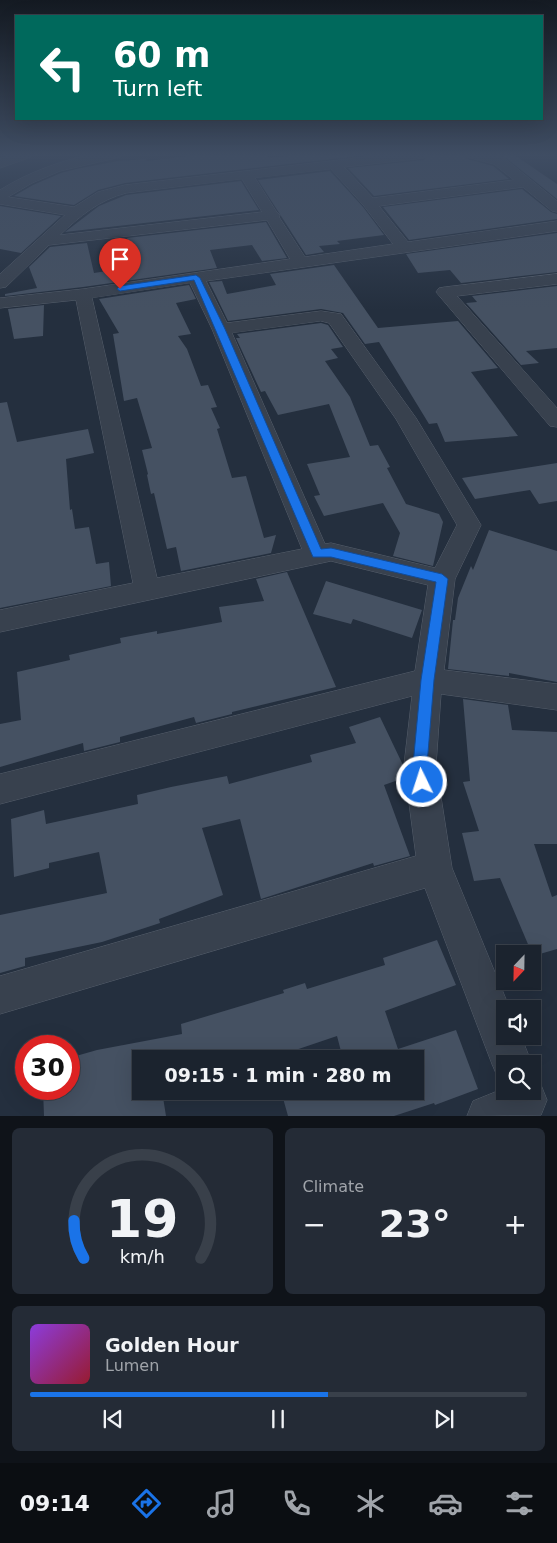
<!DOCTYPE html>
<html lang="en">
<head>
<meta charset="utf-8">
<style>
	:root { --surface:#1b232e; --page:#242b36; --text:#f1f3f6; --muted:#a0a4aa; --line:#39404a; --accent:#1a73e8 }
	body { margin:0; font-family:"DejaVu Sans",sans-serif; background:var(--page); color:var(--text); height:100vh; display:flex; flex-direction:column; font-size:19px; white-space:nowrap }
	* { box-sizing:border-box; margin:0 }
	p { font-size:16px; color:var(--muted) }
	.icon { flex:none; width:28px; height:28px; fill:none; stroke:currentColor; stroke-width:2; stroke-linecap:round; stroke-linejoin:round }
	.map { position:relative; height:1116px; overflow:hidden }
	.sheet { display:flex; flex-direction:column; gap:12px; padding:12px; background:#0f1319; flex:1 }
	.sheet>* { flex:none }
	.banner { position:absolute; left:15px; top:15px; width:528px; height:105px; border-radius:0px; box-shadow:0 5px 20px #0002,0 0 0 1px var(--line); background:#00695c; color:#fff; overflow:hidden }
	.needle { width:32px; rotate:202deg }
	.tools { position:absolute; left:496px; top:945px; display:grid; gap:10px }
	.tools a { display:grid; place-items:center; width:45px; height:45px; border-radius:0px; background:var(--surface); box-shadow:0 5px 20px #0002,0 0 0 1px var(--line); font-size:25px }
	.speed { position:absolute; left:15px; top:1035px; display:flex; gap:10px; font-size:25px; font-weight:700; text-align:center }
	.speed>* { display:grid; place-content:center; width:65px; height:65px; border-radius:50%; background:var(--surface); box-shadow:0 5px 20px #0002,0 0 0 1px var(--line); line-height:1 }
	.speed .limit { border:8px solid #d22; background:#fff; color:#111 }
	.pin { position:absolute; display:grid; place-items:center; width:42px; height:42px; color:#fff; margin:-51px -21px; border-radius:50% 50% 50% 0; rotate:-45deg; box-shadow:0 0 5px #0007 }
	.pin .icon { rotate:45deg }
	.me { position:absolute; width:55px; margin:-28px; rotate:356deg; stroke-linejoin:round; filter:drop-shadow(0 0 4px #0008) }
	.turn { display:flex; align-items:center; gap:18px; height:105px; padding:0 15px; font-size:22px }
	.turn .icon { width:65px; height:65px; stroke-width:2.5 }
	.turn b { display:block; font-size:35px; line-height:42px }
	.big { font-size:38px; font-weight:700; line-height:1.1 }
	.sheet .widget { flex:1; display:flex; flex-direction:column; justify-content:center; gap:8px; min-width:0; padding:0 18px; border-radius:8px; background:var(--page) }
	.sheet .dial { align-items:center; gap:0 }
	.dial svg { height:130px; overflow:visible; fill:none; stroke:var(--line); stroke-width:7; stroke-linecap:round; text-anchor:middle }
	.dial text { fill:var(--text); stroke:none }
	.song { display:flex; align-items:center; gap:15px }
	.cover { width:60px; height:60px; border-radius:8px; background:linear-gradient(135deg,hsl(270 70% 55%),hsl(350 70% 35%)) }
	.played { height:5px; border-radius:2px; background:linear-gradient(90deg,var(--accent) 60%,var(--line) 60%) }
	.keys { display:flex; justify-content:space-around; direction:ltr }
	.heat { display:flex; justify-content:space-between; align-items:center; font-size:28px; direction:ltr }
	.sheet .tiles { flex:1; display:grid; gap:12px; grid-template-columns:1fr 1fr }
	.widget:last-child { grid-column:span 2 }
	.trip { position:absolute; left:132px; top:1050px; width:292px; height:50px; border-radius:0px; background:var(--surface); box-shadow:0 5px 20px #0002,0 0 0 1px var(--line); font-weight:700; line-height:50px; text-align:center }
	.dock { display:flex; height:80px; justify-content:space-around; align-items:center; background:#0b0e12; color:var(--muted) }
	.dock .icon { width:35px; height:35px }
	.dock .current { color:var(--accent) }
	.dock b { font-size:22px; color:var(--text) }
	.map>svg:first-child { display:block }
</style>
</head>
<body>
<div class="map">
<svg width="557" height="1116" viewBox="0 0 557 1116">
	<rect width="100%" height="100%" fill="#242f3e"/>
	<g fill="#455162">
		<path d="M 206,154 L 266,154 L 268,158 L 311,154 L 375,154 L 125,183 L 98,190 L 74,205 L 14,196 L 33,185 L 61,173 L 76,169 L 118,161 L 146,159 L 147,161 Z"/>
		<path d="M 432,154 L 464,154 L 467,159 L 493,166 L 509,179 L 374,196 L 348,168 L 424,160 Z"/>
		<path d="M 495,154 L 513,154 L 557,184 L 557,199 L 505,157 Z"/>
		<path d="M 330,171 L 363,207 L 384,235 L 337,241 L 340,244 L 319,246 L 324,252 L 306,255 L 258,180 Z"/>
		<path d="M 241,181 L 259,210 L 65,232 L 99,206 L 126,195 Z"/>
		<path d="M 522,189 L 551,212 L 557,214 L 557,219 L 409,240 L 383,207 Z"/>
		<path d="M 0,206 L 61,216 L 21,253 L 0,249 Z"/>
		<path d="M 266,222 L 287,258 L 262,261 L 252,245 L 210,250 L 217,268 L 83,287 L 5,296 L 5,294 L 37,288 L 29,267 L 50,247 L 87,243 L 94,273 L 139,266 L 127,238 Z"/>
		<path d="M 557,233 L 557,272 L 461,283 L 450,270 L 418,273 L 406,254 Z"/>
		<path d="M 334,265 L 378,328 L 458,321 L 498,368 L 471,372 L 518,436 L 445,442 L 437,423 L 429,424 L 379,342 L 365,344 L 343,313 L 321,309 L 228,321 L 216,296 L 223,295 L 216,296 L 209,282 L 222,281 L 227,294 L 276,285 L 270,274 Z"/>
		<path d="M 189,285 L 196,299 L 176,303 L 191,334 L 178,336 L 187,349 L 201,386 L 208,385 L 217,407 L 211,408 L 220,428 L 217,429 L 232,478 L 246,476 L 264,538 L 276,535 L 271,553 L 181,571 L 176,547 L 167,549 L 154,493 L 151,494 L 147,475 L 148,474 L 142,450 L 152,448 L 137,398 L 124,401 L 113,334 L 119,333 L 99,299 Z"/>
		<path d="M 557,286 L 557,348 L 526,351 L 539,363 L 521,365 L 466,303 L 477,302 L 472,296 Z"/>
		<path d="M 44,305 L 43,336 L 14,339 L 8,309 Z"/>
		<path d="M 321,323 L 328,325 L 343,347 L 331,349 L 338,358 L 325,361 L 350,397 L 370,446 L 378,445 L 390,467 L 387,468 L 406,504 L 439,514 L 443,522 L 433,566 L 393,556 L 400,533 L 383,503 L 324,516 L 314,496 L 320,495 L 307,464 L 350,457 L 329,404 L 278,415 L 265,391 L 261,392 L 236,338 L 240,338 L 237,334 Z"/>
		<path d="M 7,402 L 17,442 L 88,429 L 94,453 L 66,459 L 70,510 L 72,509 L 75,529 L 89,527 L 96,564 L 109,562 L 111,586 L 0,608 L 0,403 Z"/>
		<path d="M 557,463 L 557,501 L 539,504 L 530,490 L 475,499 L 462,478 Z"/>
		<path d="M 489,530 L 557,551 L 557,682 L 509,673 L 509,676 L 448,669 L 453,620 L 455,620 L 458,598 L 471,566 L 473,570 Z"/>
		<path d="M 287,572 L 336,687 L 232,712 L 232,714 L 196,723 L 194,717 L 120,737 L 120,742 L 84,751 L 83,743 L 0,767 L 0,724 L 21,720 L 17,672 L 70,660 L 69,655 L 121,643 L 120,638 L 157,631 L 157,634 L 222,622 L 219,607 L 264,601 L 256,579 Z"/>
		<path d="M 326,581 L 422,610 L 412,638 L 353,619 L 351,624 L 313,614 Z"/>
		<path d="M 463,699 L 508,705 L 512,730 L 557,732 L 557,844 L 534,844 L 552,897 L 557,895 L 557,949 L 533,956 L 500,878 L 474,881 L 462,833 L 479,831 L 463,782 L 470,781 Z"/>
		<path d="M 380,717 L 402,763 L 404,778 L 384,785 L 410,856 L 374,866 L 373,863 L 261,899 L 240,819 L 202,828 L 223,895 L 159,919 L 160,923 L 102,942 L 25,958 L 25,966 L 0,973 L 0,915 L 107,893 L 99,852 L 49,863 L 49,868 L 14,877 L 11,819 L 44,810 L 46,824 L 138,804 L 137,795 L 171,787 L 227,776 L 229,784 L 312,762 L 310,755 L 356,743 L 349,727 Z"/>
		<path d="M 437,940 L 456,985 L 385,1011 L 398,1049 L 456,1030 L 478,1089 L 435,1105 L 434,1103 L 394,1116 L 288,1116 L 281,1091 L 416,1091 L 416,1059 L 343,1059 L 337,1036 L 269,1059 L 141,1059 L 141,1091 L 162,1091 L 166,1116 L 44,1116 L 43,1089 L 69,1089 L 69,1058 L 97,1050 L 182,1034 L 181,1024 L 284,993 L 283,990 L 305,983 L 307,989 L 385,965 L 383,958 Z"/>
	</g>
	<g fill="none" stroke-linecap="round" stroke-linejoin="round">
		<g stroke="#565f6c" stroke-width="1">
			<g id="minor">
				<path d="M 14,154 L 32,154 L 31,157 L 0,168 L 0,159 Z"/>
				<path d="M 93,154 L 121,154 L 120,157 L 60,171 L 32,183 L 8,197 L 74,207 L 98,192 L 125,185 L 391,154 L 430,154 L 424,158 L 344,167 L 373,198 L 514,180 L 494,164 L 467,157 L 466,154 L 487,154 L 504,158 L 557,201 L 557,212 L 552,211 L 523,187 L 379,206 L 408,242 L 557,221 L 557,231 L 206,281 L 227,323 L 321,311 L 341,314 L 416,418 L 481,525 L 455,579 L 444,670 L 557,684 L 557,710 L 441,694 L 436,765 L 452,868 L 510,1009 L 505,1009 L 505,1036 L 521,1036 L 532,1064 L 505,1064 L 505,1081 L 498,1078 L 492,1064 L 425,888 L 0,1014 L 0,976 L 416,856 L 404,765 L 412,696 L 0,804 L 0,774 L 415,671 L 428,585 L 331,561 L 0,632 L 0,610 L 133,583 L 76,300 L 0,308 L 0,298 L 83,289 L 290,259 L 267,220 L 49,245 L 6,287 L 0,288 L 0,274 L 65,215 L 0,204 L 0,190 C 29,172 60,161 93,154 ZM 331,169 L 364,206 L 393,244 L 305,257 L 279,217 L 280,215 L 276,211 L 255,178 ZM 242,179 L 262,212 L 60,235 C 80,216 99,200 126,193 ZM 190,283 L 212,329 L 302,549 L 157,578 L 92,298 ZM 321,321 L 329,323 L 396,419 L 457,525 L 435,568 L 331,543 L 325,544 L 232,333 Z"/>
				<path d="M 557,274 L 557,284 L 457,296 L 557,408 L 557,427 L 550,426 L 436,292 L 439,288 L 445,287 Z"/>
				<path d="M 532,1082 L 541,1085 L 547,1100 L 541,1115 L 467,1116 L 473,1101 L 505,1088 L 505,1091 L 532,1091 Z"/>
			</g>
		</g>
		<use href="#minor" fill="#38414e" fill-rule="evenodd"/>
	</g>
	<linearGradient id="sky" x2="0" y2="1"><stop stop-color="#141a22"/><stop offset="0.5" stop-color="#3f4d63"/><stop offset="1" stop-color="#3f4d63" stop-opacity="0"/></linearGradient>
	<rect width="557" height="310" fill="url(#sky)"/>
	<path fill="#1a73e8" stroke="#114b97" d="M 196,275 L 200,278 L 225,329 L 321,549 L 331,548 L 442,574 L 448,579 L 434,680 L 427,765 L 429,782 L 427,787 L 422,789 L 417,787 L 413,765 L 421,680 L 436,582 L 331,557 L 313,557 L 194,280 L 120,291 L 117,289 L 120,286 Z"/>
</svg>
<div class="tools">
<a><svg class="needle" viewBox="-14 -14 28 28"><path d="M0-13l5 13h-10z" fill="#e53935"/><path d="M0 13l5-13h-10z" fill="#a0a4aa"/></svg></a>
<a><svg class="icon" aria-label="sound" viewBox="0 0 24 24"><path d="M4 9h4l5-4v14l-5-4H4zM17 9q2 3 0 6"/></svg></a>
<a><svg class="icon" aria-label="search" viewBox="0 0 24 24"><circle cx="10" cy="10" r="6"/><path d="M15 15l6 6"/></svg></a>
</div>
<div class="speed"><div class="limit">30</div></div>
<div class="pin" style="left:120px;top:289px;background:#d93025"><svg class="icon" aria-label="arrive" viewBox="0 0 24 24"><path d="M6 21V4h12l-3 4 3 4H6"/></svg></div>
<svg class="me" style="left:422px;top:782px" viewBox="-20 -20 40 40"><circle r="17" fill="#1a73e8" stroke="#fff" stroke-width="3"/><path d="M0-11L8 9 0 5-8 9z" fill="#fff"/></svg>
<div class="trip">09:15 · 1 min · 280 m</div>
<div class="banner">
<div class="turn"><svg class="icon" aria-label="left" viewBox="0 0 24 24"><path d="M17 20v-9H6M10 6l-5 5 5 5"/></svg><div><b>60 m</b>Turn left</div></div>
</div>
</div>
<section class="sheet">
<div class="tiles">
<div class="widget dial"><svg viewBox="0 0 100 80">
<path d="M14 69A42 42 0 1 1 86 69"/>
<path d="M14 69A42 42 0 0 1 8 46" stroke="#1a73e8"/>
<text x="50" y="56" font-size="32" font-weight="700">19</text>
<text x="50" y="72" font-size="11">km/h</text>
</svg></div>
<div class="widget"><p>Climate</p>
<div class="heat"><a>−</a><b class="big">23°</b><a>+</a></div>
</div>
<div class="widget">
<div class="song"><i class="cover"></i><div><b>Golden Hour</b><p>Lumen</p></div></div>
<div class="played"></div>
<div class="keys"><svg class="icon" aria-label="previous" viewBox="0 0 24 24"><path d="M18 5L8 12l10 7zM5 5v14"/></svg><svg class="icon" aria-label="pause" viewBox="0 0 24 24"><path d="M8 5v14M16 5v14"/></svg><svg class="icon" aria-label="next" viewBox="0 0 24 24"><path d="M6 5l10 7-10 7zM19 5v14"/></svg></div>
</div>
</div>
</section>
<nav class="dock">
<b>09:14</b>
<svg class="icon current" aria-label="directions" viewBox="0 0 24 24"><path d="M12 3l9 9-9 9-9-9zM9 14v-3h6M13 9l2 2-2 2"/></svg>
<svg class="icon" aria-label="music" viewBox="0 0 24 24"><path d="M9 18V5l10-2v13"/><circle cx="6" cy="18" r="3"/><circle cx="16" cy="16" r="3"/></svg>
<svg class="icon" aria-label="phone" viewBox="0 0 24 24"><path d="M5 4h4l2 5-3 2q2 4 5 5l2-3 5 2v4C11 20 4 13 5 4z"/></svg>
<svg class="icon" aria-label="climate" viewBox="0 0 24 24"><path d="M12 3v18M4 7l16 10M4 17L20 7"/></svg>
<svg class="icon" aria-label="car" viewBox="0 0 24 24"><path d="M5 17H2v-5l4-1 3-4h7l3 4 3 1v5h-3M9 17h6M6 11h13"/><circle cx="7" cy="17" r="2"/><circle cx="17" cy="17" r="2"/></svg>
<svg class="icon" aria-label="filters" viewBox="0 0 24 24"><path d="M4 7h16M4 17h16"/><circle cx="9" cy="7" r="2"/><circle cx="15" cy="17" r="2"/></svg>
</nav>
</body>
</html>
